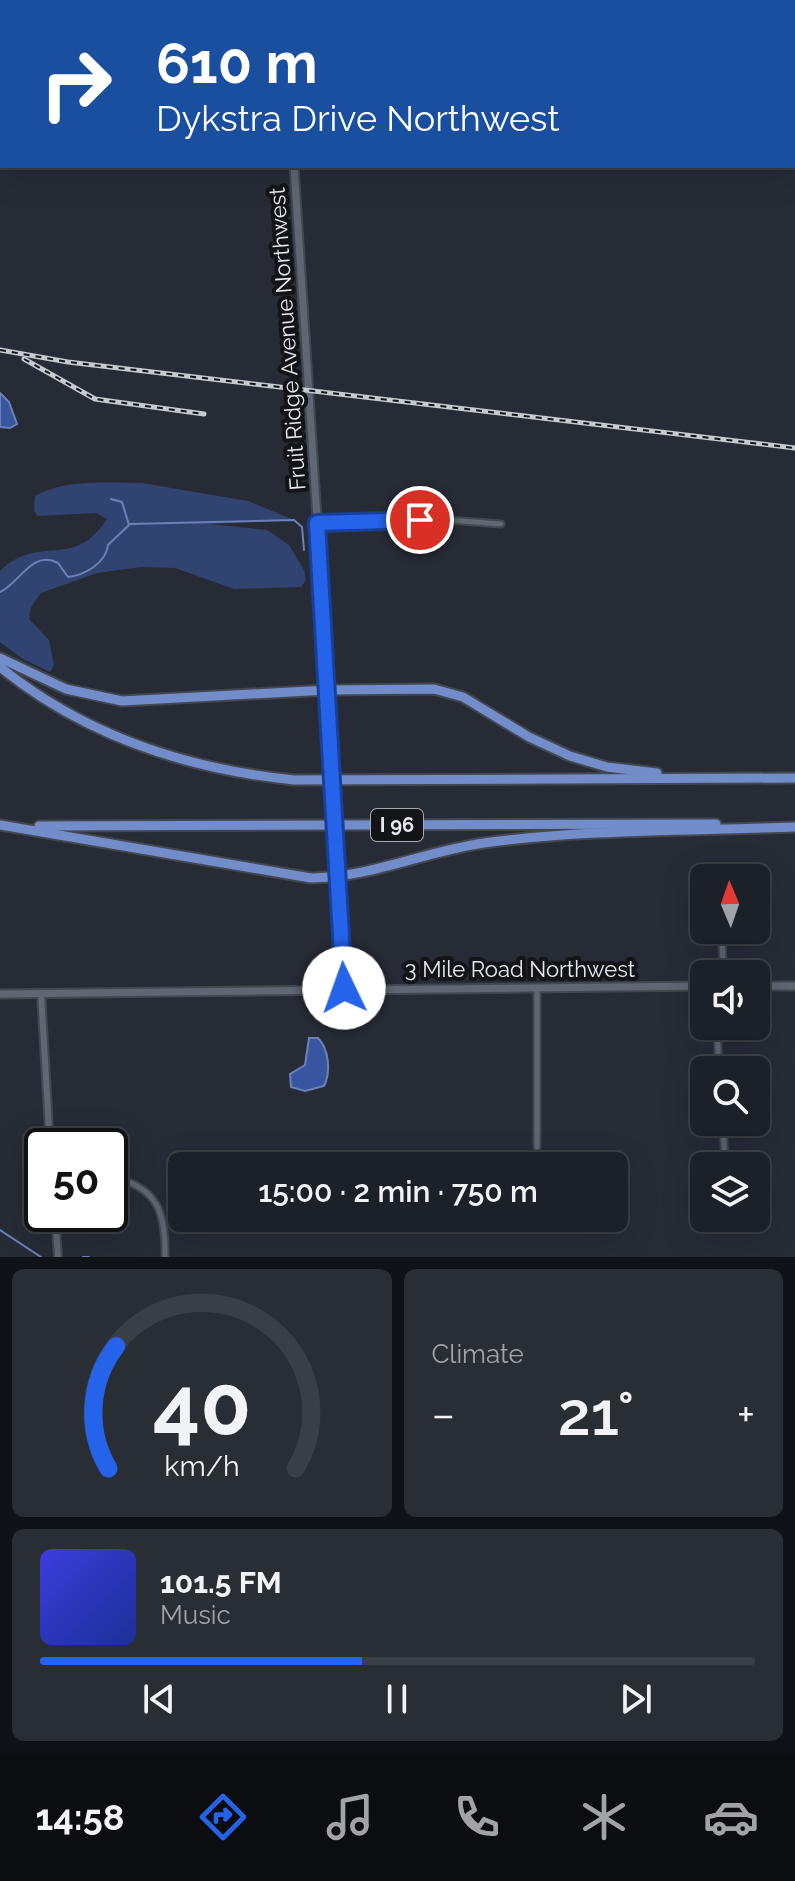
<!DOCTYPE html>
<html lang="en">
<head>
<meta charset="utf-8">
<style>
	:root { --surface:#1c2028; --page:#292d34; --text:#f1f3f6; --muted:#a0a3a8; --line:#3a3e45; --accent:#2563eb }
	body { margin:0; font-family:Raleway,sans-serif; background:var(--page); color:var(--text); height:100vh; display:flex; flex-direction:column; font-size:30px; white-space:nowrap }
	* { box-sizing:border-box; margin:0 }
	p { font-size:26px; color:var(--muted) }
	.icon { flex:none; width:44px; height:44px; fill:none; stroke:currentColor; stroke-width:2; stroke-linecap:round; stroke-linejoin:round }
	.map { position:relative; height:1257px; overflow:hidden }
	.sheet { display:flex; flex-direction:column; gap:12px; padding:12px; background:#0f1216; flex:1 }
	.sheet>* { flex:none }
	.top-card { position:absolute; left:0px; top:0px; width:796px; height:168px; box-shadow:0 8px 32px #0002,0 0 0 2px var(--line); background:#1a4fa0; color:#fff; overflow:hidden }
	.needle { width:52px; rotate:358deg }
	.tools { position:absolute; left:690px; top:864px; display:grid; gap:16px }
	.tools a { display:grid; place-items:center; width:80px; height:80px; border-radius:12px; background:var(--surface); box-shadow:0 8px 32px #0002,0 0 0 2px var(--line); font-size:40px }
	.speed { position:absolute; left:24px; top:1128px; display:flex; gap:16px; font-size:40px; font-weight:700; text-align:center }
	.speed>* { display:grid; place-content:center; width:104px; height:104px; border-radius:50%; background:var(--surface); box-shadow:0 8px 32px #0002,0 0 0 2px var(--line); line-height:1 }
	.speed .limit { border:4px solid #111; border-radius:12px; background:#fff; color:#111 }
	.pin { position:absolute; display:grid; place-items:center; width:68px; height:68px; color:#fff; margin:-34px; border:4px solid #fff; border-radius:50%; box-shadow:0 2px 8px #0007 }
	.me { position:absolute; width:88px; margin:-44px; rotate:357deg; stroke-linejoin:round; filter:drop-shadow(0 0 6px #0008) }
	.turn { display:flex; align-items:center; gap:28px; height:168px; padding:0 24px; font-size:36px }
	.turn .icon { width:104px; height:104px; stroke-width:2.5 }
	.turn b { display:block; font-size:56px; line-height:68px }
	.big { font-size:60px; font-weight:600; line-height:1.1 }
	.sheet .card { flex:1; display:flex; flex-direction:column; justify-content:center; gap:12px; min-width:0; padding:0 28px; border-radius:12px; background:var(--page) }
	.sheet .dial { align-items:center; gap:0 }
	.dial svg { height:208px; overflow:visible; fill:none; stroke:var(--line); stroke-width:7; stroke-linecap:round; text-anchor:middle }
	.dial text { fill:var(--text); stroke:none }
	.song { display:flex; align-items:center; gap:24px }
	.cover { width:96px; height:96px; border-radius:12px; background:linear-gradient(135deg,hsl(240 70% 55%),hsl(230 70% 35%)) }
	.played { height:8px; border-radius:4px; background:linear-gradient(90deg,var(--accent) 45%,var(--line) 45%) }
	.keys { display:flex; justify-content:space-around; direction:ltr }
	.heat { display:flex; justify-content:space-between; align-items:center; font-size:44px; direction:ltr }
	.sheet .tiles { flex:1; display:grid; gap:12px; grid-template-columns:1fr 1fr }
	.card:last-child { grid-column:span 2 }
	.trip { position:absolute; left:168px; top:1152px; width:460px; height:80px; border-radius:12px; background:var(--surface); box-shadow:0 8px 32px #0002,0 0 0 2px var(--line); font-weight:600; line-height:80px; text-align:center }
	.tabs { display:flex; height:128px; justify-content:space-around; align-items:center; background:#0b0d10; color:var(--muted) }
	.tabs .icon { width:56px; height:56px }
	.tabs .active { color:var(--accent) }
	.tabs b { font-size:36px; color:var(--text) }
	.map>svg:first-child { display:block }
</style>
</head>
<body>
<div class="map">
<svg width="795" height="1257" viewBox="0 0 795 1257">
	<rect width="100%" height="100%" fill="#262b36"/>
	<path fill="#314471" d="M 142,483 L 248,501 L 294,520 L 210,524 L 267,530 L 289,545 L 304,570 L 306,580 L 301,587 L 234,589 L 175,568 L 141,567 L 97,573 L 41,593 L 31,607 L 29,619 L 49,640 L 54,665 L 50,672 L 23,659 L 0,642 L 0,571 C 41,532 72,572 107,519 L 96,513 L 38,516 L 34,511 L 35,496 C 65,479 109,483 142,483 Z"/>
	<g fill="#38569f" stroke="#6c82b7" stroke-width="2">
		<path d="M 0,393 L 9,402 L 17,424 L 10,428 L 0,427 Z"/>
		<path d="M 309,1038 L 318,1038 C 329,1049 331,1072 324,1086 L 305,1091 L 291,1087 L 290,1074 L 305,1065 Z"/>
	</g>
	<g fill="none" stroke-linecap="round" stroke-linejoin="round">
		<g stroke="#6c82b7" stroke-width="2">
			<path d="M 130,524 L 294,520 L 302,527 L 304,550"/>
			<path d="M 0,592 C 19,584 32,549 58,563 L 68,577 C 85,575 106,563 108,545 L 129,525 L 122,502 L 111,499"/>
			<path d="M 0,1230 L 41,1257"/>
			<path d="M 83,1257 L 89,1257"/>
		</g>
		<g stroke="#434750" stroke-width="9">
			<g id="minor">
				<path d="M 737,2 L 739,0"/>
				<path d="M 317,523 L 435,519 L 501,524"/>
				<path d="M 721,930 L 724,974"/>
				<path d="M 717,1026 L 719,1070"/>
				<path d="M 723,1122 L 725,1166"/>
				<path d="M 537,1147 L 537,988"/>
				<path d="M 110,1177 C 158,1186 166,1213 165,1257"/>
				<path d="M 728,1218 L 728,1219"/>
			</g>
		</g>
		<g stroke="#434750" stroke-width="10">
			<g id="tertiary">
				<path d="M 41,993 L 50,1146"/>
				<path d="M 55,1214 L 58,1257"/>
			</g>
		</g>
		<g stroke="#434750" stroke-width="11">
			<g id="secondary">
				<path d="M 285,0 L 285,2"/>
				<path d="M 294,166 L 333,763"/>
				<path d="M 337,848 L 344,988"/>
				<path d="M 756,986 L 795,986"/>
				<path d="M 0,994 L 704,986"/>
			</g>
		</g>
		<g stroke="#434750" stroke-width="13">
			<g id="motorway">
				<path d="M 0,658 L 66,689 L 122,701 L 328,690 L 434,689 L 463,697 L 529,737 L 570,756 L 607,767 L 657,773"/>
				<path d="M 0,667 C 85,736 187,769 294,780 L 795,778"/>
				<path d="M 0,825 L 311,878 C 369,878 426,851 484,843 C 586,829 692,831 795,827"/>
				<path d="M 39,826 L 716,824"/>
			</g>
		</g>
		<use href="#minor" stroke="#606672" stroke-width="5"/>
		<use href="#tertiary" stroke="#606672" stroke-width="6"/>
		<use href="#secondary" stroke="#606672" stroke-width="7"/>
		<use href="#motorway" stroke="#728dca" stroke-width="9"/>
		<g stroke="#c6cad1" stroke-width="5">
			<g id="rail">
				<path d="M 0,350 L 68,362 L 795,448"/>
				<path d="M 24,359 L 95,399 L 204,414"/>
			</g>
		</g>
		<use href="#rail" stroke="#121418" stroke-width="2" stroke-dasharray="6" stroke-linecap="butt"/>
		<g stroke="#434750" stroke-width="11" stroke-linecap="butt">
			<path id="secondary-bridge" d="M 333,763 L 337,848"/>
		</g>
		<use href="#secondary-bridge" stroke="#606672" stroke-width="7"/>
	</g>
	<g fill="none" stroke-linecap="round" stroke-linejoin="round">
		<g stroke="#184099" stroke-width="20">
			<path id="route" d="M 344,988 L 317,523 L 420,520"/>
		</g>
		<use href="#route" stroke="#2563eb" stroke-width="14"/>
	</g>
	<g text-anchor="middle" stroke-width="8" stroke-linejoin="round" paint-order="stroke">
		<rect fill="#121418" stroke="#a6a9af" stroke-width="2" x="371" y="809" width="52" height="32" rx="6"/>
		<g font-size="20" font-weight="bold" fill="#e6e9f0">
			<text x="397" y="832">I 96</text>
		</g>
		<g font-size="22" fill="#e6e9f0" stroke="#121418">
			<text transform="translate(287 339) rotate(-94)" y="8">Fruit Ridge Avenue Northwest</text>
			<text x="520" y="977">3 Mile Road Northwest</text>
		</g>
	</g>
</svg>
<div class="tools">
<a><svg class="needle" viewBox="-14 -14 28 28"><path d="M0-13l5 13h-10z" fill="#e53935"/><path d="M0 13l5-13h-10z" fill="#a0a3a8"/></svg></a>
<a><svg class="icon" aria-label="sound" viewBox="0 0 24 24"><path d="M4 9h4l5-4v14l-5-4H4zM17 9q2 3 0 6"/></svg></a>
<a><svg class="icon" aria-label="search" viewBox="0 0 24 24"><circle cx="10" cy="10" r="6"/><path d="M15 15l6 6"/></svg></a>
<a><svg class="icon" aria-label="layers" viewBox="0 0 24 24"><path d="M12 4l9 5-9 5-9-5zM3 14l9 5 9-5"/></svg></a>
</div>
<div class="speed"><div class="limit">50</div></div>
<div class="pin" style="left:420px;top:520px;background:#d93025"><svg class="icon" aria-label="arrive" viewBox="0 0 24 24"><path d="M6 21V4h12l-3 4 3 4H6"/></svg></div>
<svg class="me" style="left:344px;top:988px" viewBox="-20 -20 40 40"><circle r="19" fill="#fff"/><path d="M0-13L10 11 0 6-10 11z" fill="#2563eb"/></svg>
<div class="trip">15:00 · 2 min · 750 m</div>
<div class="top-card">
<div class="turn"><svg class="icon" aria-label="right" viewBox="0 0 24 24"><path d="M7 20v-9h11M14 6l5 5-5 5"/></svg><div><b>610 m</b>Dykstra Drive Northwest</div></div>
</div>
</div>
<section class="sheet">
<div class="tiles">
<div class="card dial"><svg viewBox="0 0 100 80">
<path d="M14 69A42 42 0 1 1 86 69"/>
<path d="M14 69A42 42 0 0 1 17 22" stroke="#2563eb"/>
<text x="50" y="56" font-size="32" font-weight="700">40</text>
<text x="50" y="72" font-size="11">km/h</text>
</svg></div>
<div class="card"><p>Climate</p>
<div class="heat"><a>−</a><b class="big">21°</b><a>+</a></div>
</div>
<div class="card">
<div class="song"><i class="cover"></i><div><b>101.5 FM</b><p>Music</p></div></div>
<div class="played"></div>
<div class="keys"><svg class="icon" aria-label="previous" viewBox="0 0 24 24"><path d="M18 5L8 12l10 7zM5 5v14"/></svg><svg class="icon" aria-label="pause" viewBox="0 0 24 24"><path d="M8 5v14M16 5v14"/></svg><svg class="icon" aria-label="next" viewBox="0 0 24 24"><path d="M6 5l10 7-10 7zM19 5v14"/></svg></div>
</div>
</div>
</section>
<nav class="tabs">
<b>14:58</b>
<svg class="icon active" aria-label="directions" viewBox="0 0 24 24"><path d="M12 3l9 9-9 9-9-9zM9 14v-3h6M13 9l2 2-2 2"/></svg>
<svg class="icon" aria-label="music" viewBox="0 0 24 24"><path d="M9 18V5l10-2v13"/><circle cx="6" cy="18" r="3"/><circle cx="16" cy="16" r="3"/></svg>
<svg class="icon" aria-label="phone" viewBox="0 0 24 24"><path d="M5 4h4l2 5-3 2q2 4 5 5l2-3 5 2v4C11 20 4 13 5 4z"/></svg>
<svg class="icon" aria-label="climate" viewBox="0 0 24 24"><path d="M12 3v18M4 7l16 10M4 17L20 7"/></svg>
<svg class="icon" aria-label="car" viewBox="0 0 24 24"><path d="M5 17H2v-5l4-1 3-4h7l3 4 3 1v5h-3M9 17h6M6 11h13"/><circle cx="7" cy="17" r="2"/><circle cx="17" cy="17" r="2"/></svg>
</nav>
</body>
</html>
